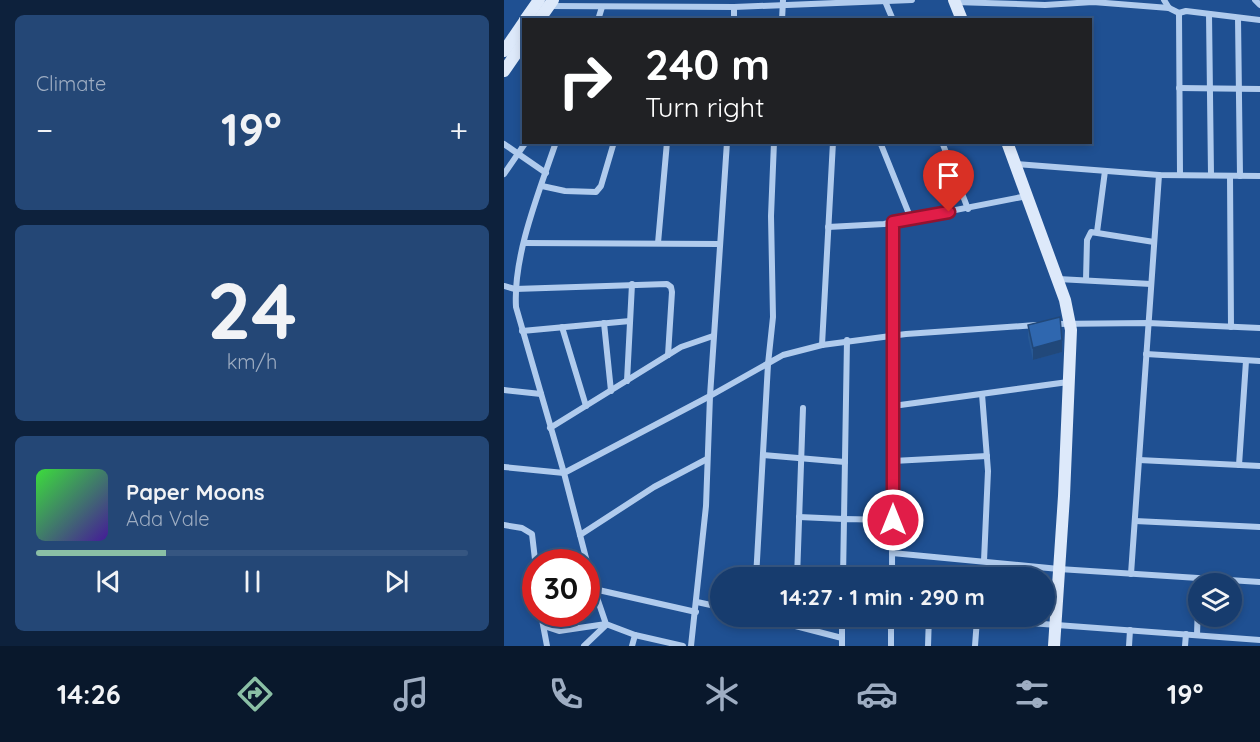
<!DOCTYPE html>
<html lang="en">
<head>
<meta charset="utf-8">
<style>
	:root { --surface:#173c6e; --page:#244776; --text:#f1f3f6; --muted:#9eadc2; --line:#365681; --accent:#8abfa5 }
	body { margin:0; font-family:Quicksand,sans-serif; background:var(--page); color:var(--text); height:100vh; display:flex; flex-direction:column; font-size:22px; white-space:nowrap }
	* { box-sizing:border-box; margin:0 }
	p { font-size:20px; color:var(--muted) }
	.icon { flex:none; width:33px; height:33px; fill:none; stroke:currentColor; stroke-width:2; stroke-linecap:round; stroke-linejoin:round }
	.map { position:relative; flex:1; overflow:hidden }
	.details { display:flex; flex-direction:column; gap:15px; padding:15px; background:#0d213c; width:504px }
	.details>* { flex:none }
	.top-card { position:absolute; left:18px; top:18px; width:570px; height:126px; border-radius:0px; box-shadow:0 3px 9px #0003,0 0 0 2px var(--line); background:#202124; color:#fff; overflow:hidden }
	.fabs { position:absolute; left:684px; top:573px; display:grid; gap:12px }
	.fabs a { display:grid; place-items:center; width:54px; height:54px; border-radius:50%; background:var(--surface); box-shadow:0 3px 9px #0003,0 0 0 2px var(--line); font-size:30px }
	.speed { position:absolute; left:18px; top:549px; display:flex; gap:12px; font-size:30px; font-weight:700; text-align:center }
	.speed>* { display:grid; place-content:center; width:78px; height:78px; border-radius:50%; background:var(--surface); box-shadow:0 3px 9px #0003,0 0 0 2px var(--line); line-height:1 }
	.speed .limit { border:9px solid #d22; background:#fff; color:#111 }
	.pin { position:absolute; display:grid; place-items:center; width:51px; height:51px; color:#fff; margin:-62px -26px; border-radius:50% 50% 50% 0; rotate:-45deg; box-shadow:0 0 6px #0007 }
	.pin .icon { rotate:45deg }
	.me { position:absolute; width:66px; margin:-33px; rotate:0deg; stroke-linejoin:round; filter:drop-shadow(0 0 4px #0008) }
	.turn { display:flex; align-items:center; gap:21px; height:126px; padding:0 24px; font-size:27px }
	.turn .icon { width:78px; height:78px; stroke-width:2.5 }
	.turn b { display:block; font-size:42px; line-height:51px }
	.big { font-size:45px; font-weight:800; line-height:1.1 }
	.details .widget { flex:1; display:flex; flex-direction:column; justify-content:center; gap:9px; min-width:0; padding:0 21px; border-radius:9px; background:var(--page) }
	.details .dial { align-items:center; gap:0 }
	.dial b { font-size:78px; line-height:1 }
	.song { display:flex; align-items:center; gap:18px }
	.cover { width:72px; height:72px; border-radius:9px; background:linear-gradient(135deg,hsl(120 70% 55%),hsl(260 70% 35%)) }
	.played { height:6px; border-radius:3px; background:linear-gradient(90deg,var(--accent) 30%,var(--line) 30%) }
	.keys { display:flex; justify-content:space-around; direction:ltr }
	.heat { display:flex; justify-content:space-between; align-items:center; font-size:33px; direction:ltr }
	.trip { position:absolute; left:206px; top:567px; width:345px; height:60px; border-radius:30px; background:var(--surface); box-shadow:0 3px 9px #0003,0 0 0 2px var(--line); font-weight:800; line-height:60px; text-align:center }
	.tabs { display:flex; height:96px; justify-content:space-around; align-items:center; background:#09182c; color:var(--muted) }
	.tabs .icon { width:42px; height:42px }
	.tabs .active { color:var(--accent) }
	.tabs b { font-size:27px; color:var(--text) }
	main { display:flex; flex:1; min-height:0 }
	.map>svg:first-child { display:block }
</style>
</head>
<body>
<main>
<section class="details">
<div class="widget"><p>Climate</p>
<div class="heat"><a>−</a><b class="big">19°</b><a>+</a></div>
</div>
<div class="widget dial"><b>24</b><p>km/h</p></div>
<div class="widget">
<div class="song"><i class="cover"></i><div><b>Paper Moons</b><p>Ada Vale</p></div></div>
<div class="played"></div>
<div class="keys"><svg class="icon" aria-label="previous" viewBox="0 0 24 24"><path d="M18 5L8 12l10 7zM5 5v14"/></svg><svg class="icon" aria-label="pause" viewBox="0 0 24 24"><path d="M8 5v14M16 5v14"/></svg><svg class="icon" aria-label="next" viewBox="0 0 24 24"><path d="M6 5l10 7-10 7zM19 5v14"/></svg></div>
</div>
</section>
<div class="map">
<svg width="756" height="646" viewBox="0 0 756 646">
	<rect width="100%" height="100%" fill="#1f5092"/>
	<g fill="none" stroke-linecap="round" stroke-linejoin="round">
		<g stroke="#b0cbed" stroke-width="6">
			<path d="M 660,0 L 665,8 L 675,13"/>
			<path d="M 751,0 L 756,5"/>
			<path d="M 381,1 L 389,20"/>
			<path d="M 451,2 L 541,5 L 589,2 L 665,8"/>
			<path d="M 46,6 L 230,7 L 408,0"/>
			<path d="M 705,14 L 707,175"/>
			<path d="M 734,18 L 736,176"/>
			<path d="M 94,20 L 98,7"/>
			<path d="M 230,20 L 230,7"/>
			<path d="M 278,20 L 279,0"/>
			<path d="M 675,88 L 756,89"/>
			<path d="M 376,142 L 407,219"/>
			<path d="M 438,142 L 464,209"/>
			<path d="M 0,144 L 42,173"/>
			<path d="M 512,164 L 655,175 L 756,176"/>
			<path d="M 0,174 L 22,142"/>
			<path d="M 676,175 L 675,13 L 682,11 L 756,20"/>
			<path d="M 726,176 L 727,327"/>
			<path d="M 38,186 L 61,191 L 92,192 L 97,186 L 110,142"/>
			<path d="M 324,227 L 380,224 L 523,196"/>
			<path d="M 593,232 L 601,171"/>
			<path d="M 20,243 L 215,244"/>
			<path d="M 154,243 L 163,142"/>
			<path d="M 554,279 L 647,284"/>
			<path d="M 582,280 L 583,240 L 587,232 L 650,242"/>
			<path d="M 0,286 L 11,289 L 163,284 L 167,287 L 168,292 L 164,355"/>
			<path d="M 100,323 L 107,391"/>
			<path d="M 548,324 L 644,323 L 756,328"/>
			<path d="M 58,327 L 82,406"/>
			<path d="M 18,331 L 126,321"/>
			<path d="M 318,345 L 329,142"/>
			<path d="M 642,354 L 756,361"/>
			<path d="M 123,381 L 128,284"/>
			<path d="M 0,390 L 37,394"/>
			<path d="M 478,394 L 484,471 L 480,561"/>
			<path d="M 389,406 L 564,382"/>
			<path d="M 46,428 L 177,347 L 209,336"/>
			<path d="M 259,455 L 341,462"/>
			<path d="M 635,460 L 756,466"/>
			<path d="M 389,461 L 483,456"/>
			<path d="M 735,465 L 742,361"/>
			<path d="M 0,467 L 60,473 L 12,307 C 9,255 35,192 52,142"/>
			<path d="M 295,517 L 340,519 L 343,340"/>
			<path d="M 631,521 L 756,527"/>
			<path d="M 0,525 L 18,528 L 28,534 L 32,568"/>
			<path d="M 76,535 L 150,487 L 203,459"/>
			<path d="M 388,553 L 555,569 L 756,582"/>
			<path d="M 627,574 L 655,175"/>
			<path d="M 252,578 L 264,364 L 269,317 L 267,216 L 270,142"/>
			<path d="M 293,578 L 299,408"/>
			<path d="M 339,578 L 340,519 L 389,520"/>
			<path d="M 388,578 L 389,222"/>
			<path d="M 90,589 L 192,612"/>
			<path d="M 193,602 L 216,607"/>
			<path d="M 37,614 L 43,646"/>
			<path d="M 253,616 L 338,638"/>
			<path d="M 431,616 L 756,640"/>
			<path d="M 40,626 L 55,631 L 102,624"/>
			<path d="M 131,635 L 102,624 L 90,589 L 60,473 L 206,396 L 223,142"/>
			<path d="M 693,635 L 694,603"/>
			<path d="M 80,646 L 102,625"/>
			<path d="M 128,646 L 131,635 L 179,646"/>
			<path d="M 187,646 L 202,506 L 206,396 L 279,355 L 318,345 L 402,334 L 532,325"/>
			<path d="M 338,646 L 338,616"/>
			<path d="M 387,646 L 387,616"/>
			<path d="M 424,646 L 425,616"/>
			<path d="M 471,646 L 473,619"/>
			<path d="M 625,646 L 626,630"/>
			<path d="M 681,646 L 682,634"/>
		</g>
		<g stroke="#dde9fa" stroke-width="12">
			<path d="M 450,0 L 458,20"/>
			<path d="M 21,20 L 35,0"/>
			<path d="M 35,20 L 49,0"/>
			<path d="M 0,51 L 20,22"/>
			<path d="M 0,71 L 20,42"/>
			<path d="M 503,142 L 561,300 L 567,330 L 560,496 L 550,646"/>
		</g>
	</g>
	<path fill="#285996" d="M 524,325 L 558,352 L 529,360 L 524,337 Z"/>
	<path fill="#21487a" d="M 558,340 L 558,352 L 529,360 L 529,348 Z"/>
	<path fill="#2f67af" stroke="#21487a" stroke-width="1.5" d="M 556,317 L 558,340 L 529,348 L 524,325 Z"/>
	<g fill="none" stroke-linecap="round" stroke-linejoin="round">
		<g stroke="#92132f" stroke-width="15">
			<path id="route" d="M 389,520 L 389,222 L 445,212"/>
		</g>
		<use href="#route" stroke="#e11d48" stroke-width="10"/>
	</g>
</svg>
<div class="fabs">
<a><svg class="icon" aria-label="layers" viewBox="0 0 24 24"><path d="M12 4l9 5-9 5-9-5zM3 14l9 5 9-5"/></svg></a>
</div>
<div class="speed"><div class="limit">30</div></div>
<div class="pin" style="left:445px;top:212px;background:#d93025"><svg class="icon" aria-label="arrive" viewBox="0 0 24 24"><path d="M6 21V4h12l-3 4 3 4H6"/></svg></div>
<svg class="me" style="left:389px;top:520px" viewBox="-20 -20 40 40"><circle r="17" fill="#e11d48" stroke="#fff" stroke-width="3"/><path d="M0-11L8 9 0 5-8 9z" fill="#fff"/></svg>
<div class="trip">14:27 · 1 min · 290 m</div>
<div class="top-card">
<div class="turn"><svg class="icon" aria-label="right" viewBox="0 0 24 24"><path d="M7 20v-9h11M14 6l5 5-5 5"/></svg><div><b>240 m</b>Turn right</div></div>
</div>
</div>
</main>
<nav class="tabs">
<b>14:26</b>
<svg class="icon active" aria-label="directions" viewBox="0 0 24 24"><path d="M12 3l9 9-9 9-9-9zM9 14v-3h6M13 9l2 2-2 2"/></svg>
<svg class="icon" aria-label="music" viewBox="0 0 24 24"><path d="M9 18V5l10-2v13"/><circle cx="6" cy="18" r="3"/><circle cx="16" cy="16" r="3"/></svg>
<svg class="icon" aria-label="phone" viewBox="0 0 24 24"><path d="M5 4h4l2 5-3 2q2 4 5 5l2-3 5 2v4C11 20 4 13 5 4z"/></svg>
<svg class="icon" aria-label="climate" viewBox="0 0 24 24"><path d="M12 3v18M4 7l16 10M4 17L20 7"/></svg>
<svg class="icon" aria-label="car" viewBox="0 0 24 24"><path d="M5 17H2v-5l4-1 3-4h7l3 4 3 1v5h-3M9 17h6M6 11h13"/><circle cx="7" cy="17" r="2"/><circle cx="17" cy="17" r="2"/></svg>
<svg class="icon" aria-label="filters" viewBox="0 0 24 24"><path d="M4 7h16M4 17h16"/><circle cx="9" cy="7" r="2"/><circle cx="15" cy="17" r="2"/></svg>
<b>19°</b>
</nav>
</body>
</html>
